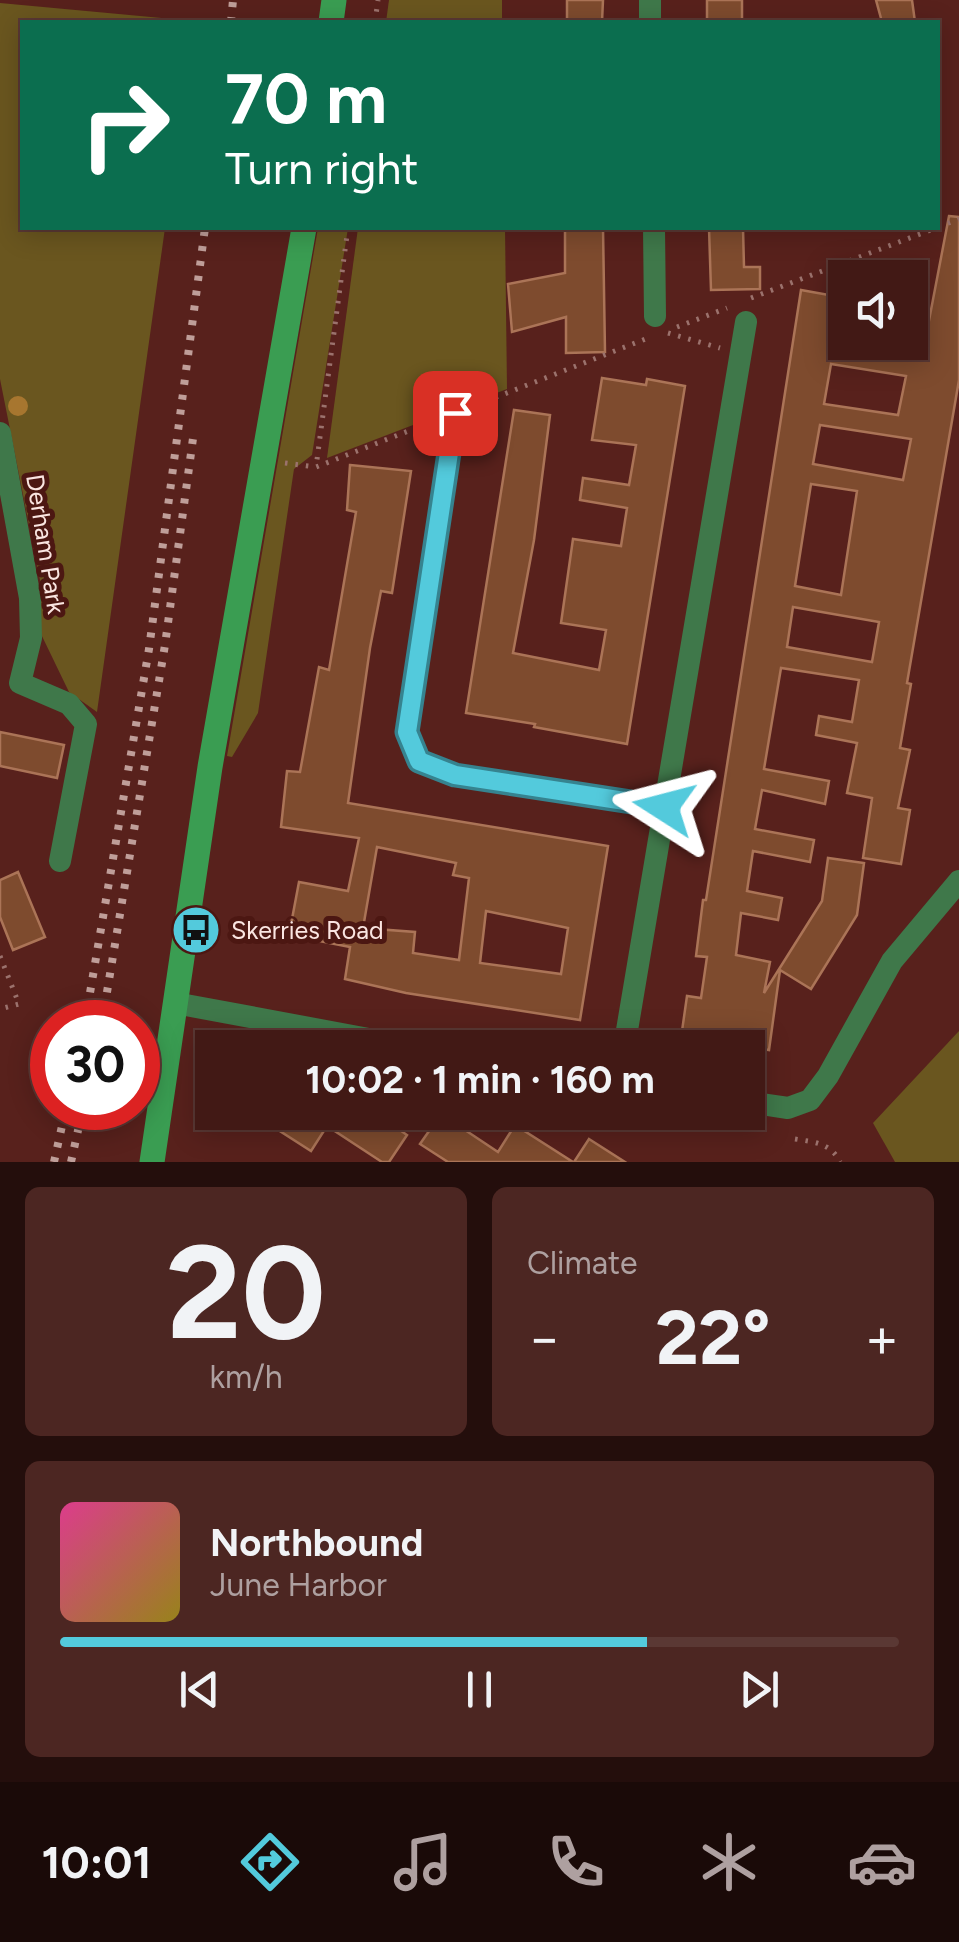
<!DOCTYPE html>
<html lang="en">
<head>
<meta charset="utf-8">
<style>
	:root { --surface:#421915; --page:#4c2622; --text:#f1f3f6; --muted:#aea0a0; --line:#5a3834; --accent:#53cadc }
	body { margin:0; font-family:Figtree,sans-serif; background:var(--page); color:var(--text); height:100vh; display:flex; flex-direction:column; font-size:38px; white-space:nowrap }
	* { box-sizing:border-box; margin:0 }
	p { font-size:32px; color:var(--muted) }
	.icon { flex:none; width:55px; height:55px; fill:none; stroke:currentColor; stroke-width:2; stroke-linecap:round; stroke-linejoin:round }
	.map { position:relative; height:1162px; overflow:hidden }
	.panel { display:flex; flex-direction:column; gap:25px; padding:25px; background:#240e0c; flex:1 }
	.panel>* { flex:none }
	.guide { position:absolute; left:20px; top:20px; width:920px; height:210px; border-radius:0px; box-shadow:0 5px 25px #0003,0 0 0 2px var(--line); background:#0b6e4f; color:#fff; overflow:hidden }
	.tools { position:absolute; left:828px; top:260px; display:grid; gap:20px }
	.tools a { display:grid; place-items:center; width:100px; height:100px; border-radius:0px; background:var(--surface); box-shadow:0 5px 25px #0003,0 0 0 2px var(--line); font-size:50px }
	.speed { position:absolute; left:30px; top:1000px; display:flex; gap:20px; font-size:50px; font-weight:700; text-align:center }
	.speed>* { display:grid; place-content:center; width:130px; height:130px; border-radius:50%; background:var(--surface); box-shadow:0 5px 25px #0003,0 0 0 2px var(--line); line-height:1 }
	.speed .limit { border:15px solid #d22; background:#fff; color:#111 }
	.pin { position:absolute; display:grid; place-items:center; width:85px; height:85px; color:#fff; margin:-42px; border-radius:20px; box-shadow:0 5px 15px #0006 }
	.me { position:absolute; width:110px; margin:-55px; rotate:279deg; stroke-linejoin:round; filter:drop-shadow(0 0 8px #0008) }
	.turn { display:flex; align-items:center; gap:35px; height:210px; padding:0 40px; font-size:45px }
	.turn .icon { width:130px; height:130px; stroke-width:2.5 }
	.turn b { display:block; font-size:70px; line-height:85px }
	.big { font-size:75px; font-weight:700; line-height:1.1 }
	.panel .tile { flex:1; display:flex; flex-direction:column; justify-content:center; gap:15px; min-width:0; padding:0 35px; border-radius:15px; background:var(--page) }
	.panel .dial { align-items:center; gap:0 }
	.dial b { font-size:130px; line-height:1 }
	.song { display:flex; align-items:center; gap:30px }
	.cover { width:120px; height:120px; border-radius:15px; background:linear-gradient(135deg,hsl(330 70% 55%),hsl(50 70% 35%)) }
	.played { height:10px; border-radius:5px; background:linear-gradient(90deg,var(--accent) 70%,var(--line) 70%) }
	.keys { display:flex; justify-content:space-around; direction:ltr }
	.heat { display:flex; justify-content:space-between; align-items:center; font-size:55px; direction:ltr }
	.panel .tiles { flex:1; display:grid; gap:25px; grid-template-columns:1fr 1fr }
	.tile:last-child { grid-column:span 2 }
	.trip { position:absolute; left:195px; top:1030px; width:570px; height:100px; border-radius:0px; background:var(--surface); box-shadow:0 5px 25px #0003,0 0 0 2px var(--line); font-weight:700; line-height:100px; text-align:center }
	.menu { display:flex; height:160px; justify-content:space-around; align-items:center; background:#1a0a08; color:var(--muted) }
	.menu .icon { width:70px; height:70px }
	.menu .active { color:var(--accent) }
	.menu b { font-size:45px; color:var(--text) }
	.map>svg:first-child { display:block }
</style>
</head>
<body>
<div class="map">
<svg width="959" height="1162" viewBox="0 0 959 1162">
	<rect width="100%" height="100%" fill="#58211c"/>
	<g fill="#6a561f">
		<path d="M 389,0 L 502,0 L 502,22 L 386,22 Z"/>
		<path d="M 0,3 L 194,21 L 22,22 L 22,228 L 165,228 L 97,712 L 69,692 L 40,632 L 42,590 L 0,379 Z"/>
		<path d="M 318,228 L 348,228 L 312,455 L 294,469 L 258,713 L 232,757 L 227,756 Z"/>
		<path d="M 358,228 L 505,228 L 507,389 L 327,458 Z"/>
		<path d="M 959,1031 L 959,1162 L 895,1162 L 873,1123 Z"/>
	</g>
	<g fill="#7e4b2e" stroke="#ab7457" stroke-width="2.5" fill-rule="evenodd">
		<path d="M 567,0 L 603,0 L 602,22 L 567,22 Z"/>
		<rect x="707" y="0" width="35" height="22"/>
		<path d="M 876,0 L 912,0 L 915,22 L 882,22 Z"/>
		<path d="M 949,216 L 959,217 L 959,380 L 907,683 L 911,684 L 900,748 L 910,750 L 898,808 L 910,810 L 901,864 L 863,858 L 872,798 L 847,793 L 857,743 L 816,735 L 819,716 L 852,722 L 859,680 L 781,668 L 764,769 L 829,781 L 825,804 L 762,790 L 755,829 L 814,840 L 810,862 L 753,851 L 747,891 L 782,898 L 778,920 L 741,913 L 736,955 L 770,962 L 764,993 L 822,901 L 828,858 L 864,863 L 857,915 L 811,989 L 780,970 L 769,1050 L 681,1038 L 687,996 L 701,998 L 707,957 L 696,956 L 703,900 L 706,900 L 801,290 L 840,297 L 833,343 L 922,357 ZM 831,364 L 906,376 L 898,415 L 824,404 ZM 820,425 L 911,439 L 903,480 L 813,464 ZM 811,484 L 857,491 L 841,595 L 795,586 ZM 793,607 L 879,622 L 872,662 L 787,647 Z"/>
		<path d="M 565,228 L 603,228 L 605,352 L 566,353 L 566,317 L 512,332 L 508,284 L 565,273 Z"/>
		<path d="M 709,228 L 743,228 L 744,267 L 760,267 L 760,289 L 711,290 Z"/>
		<path d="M 602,378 L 646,385 L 647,379 L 685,386 L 627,744 L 534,727 L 535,724 L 466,713 L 514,410 L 550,415 L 534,540 L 513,653 L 599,670 L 606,630 L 561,623 L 573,539 L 621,546 L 627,508 L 580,500 L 583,478 L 629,485 L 636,445 L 592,440 Z"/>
		<path d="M 350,465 L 411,471 L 392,593 L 381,591 L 370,648 L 348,803 L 608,846 L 580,1020 L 406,993 L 345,979 L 350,947 L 289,935 L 299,882 L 348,891 L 359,838 L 281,827 L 287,771 L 300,772 L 319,667 L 329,670 L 356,512 L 347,510 ZM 377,847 L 456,863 L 453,875 L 469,878 L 459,960 L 413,953 L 415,932 L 363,928 ZM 486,911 L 568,928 L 561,974 L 480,963 Z"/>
		<path d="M 0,732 L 64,745 L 57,778 L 0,766 Z"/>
		<path d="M 18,872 L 45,937 L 13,950 L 0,917 L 0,880 Z"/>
		<path d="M 250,1112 L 374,1112 L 407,1135 L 389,1162 L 382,1162 L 327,1126 L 311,1151 Z"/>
		<path d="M 441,1114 L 498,1152 L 515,1125 L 573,1162 L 448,1162 L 420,1144 Z"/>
		<path d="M 589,1139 L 625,1162 L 574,1162 Z"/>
	</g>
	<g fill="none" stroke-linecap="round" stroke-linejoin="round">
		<g stroke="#9b726d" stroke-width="5" stroke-dasharray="2.5 8" stroke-linecap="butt">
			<path d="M 375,22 L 378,0"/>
			<path d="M 938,227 L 959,219"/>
			<path d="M 348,228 L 316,467 L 429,423"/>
			<path d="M 751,298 L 936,228"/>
			<path d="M 677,327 L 727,308"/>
			<path d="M 668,333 L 720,348"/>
			<path d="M 476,405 L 648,338"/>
			<path d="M 285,463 L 316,467"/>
			<path d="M 0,956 L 19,1004 L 0,1009"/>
			<path d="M 795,1139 C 814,1142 831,1143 840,1162"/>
		</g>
		<g stroke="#3f784a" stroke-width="22">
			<path d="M 650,0 L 650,22"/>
			<path d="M 654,228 L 655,316"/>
			<path d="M 455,413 L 407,732 L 419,761 L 455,775 L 664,807"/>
			<path d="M 0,433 L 30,598 L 31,638 L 20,683 L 69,704 L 86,724 L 60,861"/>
			<path d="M 175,1003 L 417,1048"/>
			<path d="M 624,1048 L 746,322"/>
			<path d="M 748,1102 L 788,1108 L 810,1100 L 828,1076 L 892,961 L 959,881"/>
		</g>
		<g stroke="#3a9d52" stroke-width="25">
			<path d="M 331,22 L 334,0"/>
			<path d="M 152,1162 L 210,767 L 304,228"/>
		</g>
		<g stroke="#bf9e99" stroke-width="8" stroke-dasharray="5 10" stroke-linecap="butt">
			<path d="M 231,22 L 233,0"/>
			<path d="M 85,1022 L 149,649 L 205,228"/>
			<path d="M 102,1022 L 165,645 L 194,431"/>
			<path d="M 54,1162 L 66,1108"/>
			<path d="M 71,1162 L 83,1108"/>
		</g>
	</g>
	<circle fill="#a7762f" cx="18" cy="406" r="10"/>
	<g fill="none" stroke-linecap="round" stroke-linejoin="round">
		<g stroke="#36838f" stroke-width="25">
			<path id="route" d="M 455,413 L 407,732 L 419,761 L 455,775 L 664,807"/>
		</g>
		<use href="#route" stroke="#53cadc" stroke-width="18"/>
	</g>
	<defs>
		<g id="bus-disc" transform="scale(2.5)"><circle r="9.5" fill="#53cadc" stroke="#4c1712"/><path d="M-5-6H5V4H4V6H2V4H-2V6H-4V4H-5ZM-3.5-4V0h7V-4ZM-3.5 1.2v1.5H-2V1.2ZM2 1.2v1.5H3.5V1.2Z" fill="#111"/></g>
	</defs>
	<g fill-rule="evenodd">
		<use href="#bus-disc" x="196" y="930"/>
	</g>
	<g text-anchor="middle" stroke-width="10" stroke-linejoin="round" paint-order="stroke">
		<g font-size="25" fill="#fae5e1" stroke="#4c1712">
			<text transform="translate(46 544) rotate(81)" y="9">Derham Park</text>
		</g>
		<g font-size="25" fill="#fae5e1" stroke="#4c1712" text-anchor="start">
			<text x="231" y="939">Skerries Road</text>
		</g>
	</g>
</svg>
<div class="tools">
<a><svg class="icon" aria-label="sound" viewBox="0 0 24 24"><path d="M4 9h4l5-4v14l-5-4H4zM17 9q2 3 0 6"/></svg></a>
</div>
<div class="speed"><div class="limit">30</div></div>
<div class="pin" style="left:455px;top:413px;background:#d93025"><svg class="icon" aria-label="arrive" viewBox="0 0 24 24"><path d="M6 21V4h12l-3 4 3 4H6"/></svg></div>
<svg class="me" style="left:664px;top:807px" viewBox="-20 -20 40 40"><path d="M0-17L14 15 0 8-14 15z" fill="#53cadc" stroke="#fff" stroke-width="4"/></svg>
<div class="trip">10:02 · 1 min · 160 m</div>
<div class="guide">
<div class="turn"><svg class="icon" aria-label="right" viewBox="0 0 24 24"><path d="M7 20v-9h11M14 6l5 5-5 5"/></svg><div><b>70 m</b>Turn right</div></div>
</div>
</div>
<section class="panel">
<div class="tiles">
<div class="tile dial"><b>20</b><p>km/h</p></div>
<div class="tile"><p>Climate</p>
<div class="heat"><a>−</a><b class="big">22°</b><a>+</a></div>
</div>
<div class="tile">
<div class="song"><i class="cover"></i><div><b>Northbound</b><p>June Harbor</p></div></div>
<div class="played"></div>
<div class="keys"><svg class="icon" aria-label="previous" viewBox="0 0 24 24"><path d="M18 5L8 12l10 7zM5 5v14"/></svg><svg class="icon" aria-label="pause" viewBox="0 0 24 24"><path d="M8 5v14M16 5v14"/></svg><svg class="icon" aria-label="next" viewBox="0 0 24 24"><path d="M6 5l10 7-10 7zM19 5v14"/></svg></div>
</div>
</div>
</section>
<nav class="menu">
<b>10:01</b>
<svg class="icon active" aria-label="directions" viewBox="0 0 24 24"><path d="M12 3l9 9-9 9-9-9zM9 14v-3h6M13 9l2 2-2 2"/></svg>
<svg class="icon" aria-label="music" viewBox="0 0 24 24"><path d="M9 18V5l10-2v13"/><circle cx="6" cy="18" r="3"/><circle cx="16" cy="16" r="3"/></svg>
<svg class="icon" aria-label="phone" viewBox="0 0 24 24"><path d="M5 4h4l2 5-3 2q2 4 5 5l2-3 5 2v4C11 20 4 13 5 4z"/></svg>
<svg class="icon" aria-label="climate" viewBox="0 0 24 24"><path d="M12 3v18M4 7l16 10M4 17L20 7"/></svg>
<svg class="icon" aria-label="car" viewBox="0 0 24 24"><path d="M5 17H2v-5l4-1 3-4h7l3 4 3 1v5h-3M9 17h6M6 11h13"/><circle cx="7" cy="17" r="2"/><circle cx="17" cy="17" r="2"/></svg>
</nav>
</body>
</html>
